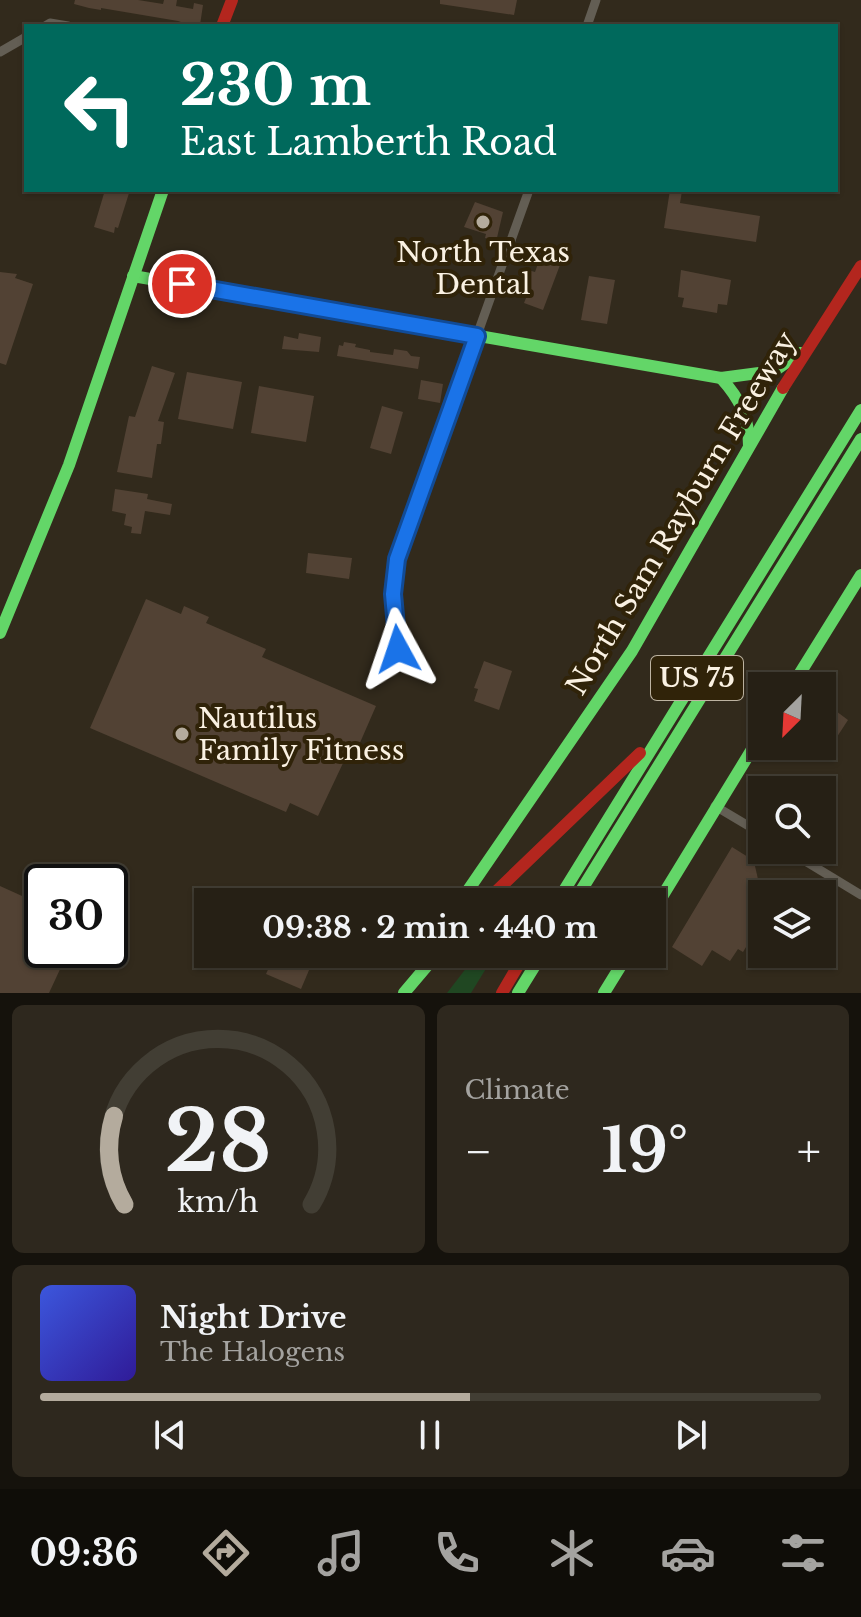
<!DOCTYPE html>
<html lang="en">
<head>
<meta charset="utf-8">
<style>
	:root { --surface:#262015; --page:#2e281e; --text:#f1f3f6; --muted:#a4a3a0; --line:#423e34; --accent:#b4ab9d }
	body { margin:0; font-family:"Libre Baskerville",serif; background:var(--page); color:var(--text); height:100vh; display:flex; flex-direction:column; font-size:30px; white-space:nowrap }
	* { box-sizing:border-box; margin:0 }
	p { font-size:26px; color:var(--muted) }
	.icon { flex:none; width:44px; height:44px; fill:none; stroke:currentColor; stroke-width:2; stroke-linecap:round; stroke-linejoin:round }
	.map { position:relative; height:993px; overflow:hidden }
	.panel { display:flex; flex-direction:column; gap:12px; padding:12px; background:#15120c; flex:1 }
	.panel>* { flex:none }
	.hud { position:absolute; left:24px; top:24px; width:814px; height:168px; border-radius:0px; box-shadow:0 2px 6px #0004,0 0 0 2px var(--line); background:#00695c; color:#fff; overflow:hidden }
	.needle { width:52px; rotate:204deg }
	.tools { position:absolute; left:748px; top:672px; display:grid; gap:16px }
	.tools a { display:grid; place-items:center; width:88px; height:88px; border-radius:0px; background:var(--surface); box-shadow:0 2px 6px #0004,0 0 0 2px var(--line); font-size:40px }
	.speed { position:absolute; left:24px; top:864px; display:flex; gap:16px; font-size:40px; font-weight:700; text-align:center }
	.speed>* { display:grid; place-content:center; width:104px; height:104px; border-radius:50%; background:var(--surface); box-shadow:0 2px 6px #0004,0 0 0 2px var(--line); line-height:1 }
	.speed .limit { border:4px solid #111; border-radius:12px; background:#fff; color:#111 }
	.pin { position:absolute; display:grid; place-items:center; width:68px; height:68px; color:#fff; margin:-34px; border:4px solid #fff; border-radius:50%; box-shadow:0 2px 8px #0007 }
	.me { position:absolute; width:88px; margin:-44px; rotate:355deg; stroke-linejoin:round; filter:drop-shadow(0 0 6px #0008) }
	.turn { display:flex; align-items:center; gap:28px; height:168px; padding:0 24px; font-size:36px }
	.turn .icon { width:104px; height:104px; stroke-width:2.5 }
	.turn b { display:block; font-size:56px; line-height:68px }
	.big { font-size:60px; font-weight:800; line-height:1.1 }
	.panel .tile { flex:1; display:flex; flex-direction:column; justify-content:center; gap:12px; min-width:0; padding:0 28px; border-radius:12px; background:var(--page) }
	.panel .dial { align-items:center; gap:0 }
	.dial svg { height:208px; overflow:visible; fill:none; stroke:var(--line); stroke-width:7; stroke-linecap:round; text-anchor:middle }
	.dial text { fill:var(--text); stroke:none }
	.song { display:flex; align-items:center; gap:24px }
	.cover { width:96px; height:96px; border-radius:12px; background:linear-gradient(135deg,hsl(230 70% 55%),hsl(250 70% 35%)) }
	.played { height:8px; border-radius:4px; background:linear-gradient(90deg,var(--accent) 55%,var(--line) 55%) }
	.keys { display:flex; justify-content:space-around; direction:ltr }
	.heat { display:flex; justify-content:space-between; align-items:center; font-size:44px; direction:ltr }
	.panel .tiles { flex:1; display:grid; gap:12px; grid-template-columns:1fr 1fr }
	.tile:last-child { grid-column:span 2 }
	.trip { position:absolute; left:194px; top:888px; width:472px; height:80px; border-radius:0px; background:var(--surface); box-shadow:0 2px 6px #0004,0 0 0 2px var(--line); font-weight:800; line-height:80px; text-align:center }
	.menu { display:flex; height:128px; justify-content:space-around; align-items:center; background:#0f0d08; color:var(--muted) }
	.menu .icon { width:56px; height:56px }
	.menu .active { color:var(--accent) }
	.menu b { font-size:36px; color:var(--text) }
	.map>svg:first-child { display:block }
</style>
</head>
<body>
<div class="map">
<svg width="861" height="993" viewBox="0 0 861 993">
	<rect width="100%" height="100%" fill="#322a1c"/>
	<path fill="#204722" d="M 477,954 L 495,954 L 471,993 L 447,993 Z"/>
	<g fill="#524234">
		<path d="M 75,0 L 138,0 L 163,4 L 164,0 L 177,0 L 176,6 L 193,9 L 194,3 L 203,5 L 200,25 L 183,26 L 184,23 L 178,21 L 101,8 L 101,10 L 89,8 L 74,4 Z"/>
		<path d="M 440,0 L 517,0 L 514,15 L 440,4 Z"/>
		<path d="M 105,190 L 130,190 L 118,228 L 115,227 L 114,233 L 94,227 Z"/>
		<path d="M 670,190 L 682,191 L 680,203 L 760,216 L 756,242 L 664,228 Z"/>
		<path d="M 475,202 L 503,212 L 496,242 L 485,238 L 486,234 L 464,227 Z"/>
		<path d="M 540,258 L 560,265 L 543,310 L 524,303 L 528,293 L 521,290 L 528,270 L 535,272 Z"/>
		<path d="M 681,270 L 731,280 L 727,305 L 718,304 L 717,313 L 682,307 L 684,298 L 678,297 Z"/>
		<path d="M 0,272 L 17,274 L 15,278 L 33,284 L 6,365 L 0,363 Z"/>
		<path d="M 589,276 L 615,280 L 607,324 L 581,320 Z"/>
		<path d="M 299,333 L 321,337 L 319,352 L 282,349 L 284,336 L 298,339 Z"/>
		<path d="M 344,342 L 356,344 L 355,347 L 370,350 L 370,352 L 393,355 L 394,349 L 407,351 L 411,356 L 420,357 L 418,369 L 337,356 L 339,345 L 343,346 Z"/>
		<path d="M 152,366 L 175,373 L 158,421 L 164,422 L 161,444 L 157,444 L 152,478 L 117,472 L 129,416 L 135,417 Z"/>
		<path d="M 187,372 L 242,382 L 233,429 L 178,419 Z"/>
		<path d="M 421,380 L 443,384 L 440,403 L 418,399 Z"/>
		<path d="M 259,386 L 314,396 L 306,442 L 251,433 Z"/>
		<path d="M 382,406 L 403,412 L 391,454 L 370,448 Z"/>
		<path d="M 115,489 L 148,494 L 147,499 L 172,504 L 170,515 L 145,511 L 141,534 L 131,533 L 132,527 L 124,525 L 126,514 L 112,511 Z"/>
		<path d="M 308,553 L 352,558 L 349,579 L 306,573 Z"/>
		<path d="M 146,599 L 181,614 L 184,606 L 209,617 L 206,623 L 266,649 L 262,657 L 376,706 L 359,745 L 353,742 L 318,816 L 290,803 L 286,812 L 90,728 Z"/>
		<path d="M 484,661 L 512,671 L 499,710 L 474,701 L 478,689 L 474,688 Z"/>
		<path d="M 836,711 L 848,720 L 833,743 L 822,737 L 822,733 Z"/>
		<path d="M 732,847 L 748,857 L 755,866 L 760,888 L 754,898 L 762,903 L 756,915 L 762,921 L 743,952 L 738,949 L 730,961 L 712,950 L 702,966 L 672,947 Z"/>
		<path d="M 0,886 L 42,905 L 42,950 L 69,950 L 49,993 L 0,993 Z"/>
		<path d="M 275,954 L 315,956 L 301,989 L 266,974 Z"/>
	</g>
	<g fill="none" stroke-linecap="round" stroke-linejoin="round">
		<g stroke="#635e54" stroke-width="9">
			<path d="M 45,26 L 50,23 L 68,26"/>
			<path d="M 587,26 L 596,0"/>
			<path d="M 0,52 L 26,37"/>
			<path d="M 398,649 L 393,594 L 397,559 L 529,190"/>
			<path d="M 715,806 L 762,834"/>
			<path d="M 787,850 L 861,895"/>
		</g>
		<g stroke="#63d668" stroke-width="12">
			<path d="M 133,276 L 721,378 L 774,371 L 800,353"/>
			<path d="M 721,378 C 740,399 749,417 749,446"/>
			<path d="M 0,633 L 69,465 L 163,190"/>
			<path d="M 792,686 L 861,575"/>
			<path d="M 460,902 L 632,651 L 783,388"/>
			<path d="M 557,902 L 861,410"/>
			<path d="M 574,902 L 861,439"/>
			<path d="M 652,913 L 762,733"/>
			<path d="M 404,993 L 437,954"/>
			<path d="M 518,993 L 542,954"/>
			<path d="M 604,993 L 628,954"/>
		</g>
		<g stroke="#b3261e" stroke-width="12">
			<path d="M 222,26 L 232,0"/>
			<path d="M 783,388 L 861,266"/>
			<path d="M 485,902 L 640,753"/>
			<path d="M 502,993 L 525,954"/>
		</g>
	</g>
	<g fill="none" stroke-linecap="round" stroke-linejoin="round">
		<g stroke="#114b97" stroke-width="20">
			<path id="route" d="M 182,284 L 477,336 L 397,559 L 393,594 L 398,649"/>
		</g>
		<use href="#route" stroke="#1a73e8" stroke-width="14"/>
	</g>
	<g fill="#b4ab9d" stroke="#302309" stroke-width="3">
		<circle cx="483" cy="222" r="8"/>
		<circle cx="182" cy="734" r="8"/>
	</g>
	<g text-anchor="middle" stroke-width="8" stroke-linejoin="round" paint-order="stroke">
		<rect fill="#302309" stroke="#bdb3a1" stroke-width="2" x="651" y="656" width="92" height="44" rx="6"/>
		<g font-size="26" font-weight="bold" fill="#faf1e2">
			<text x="697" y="687">US 75</text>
		</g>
		<g font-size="28" fill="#faf1e2" stroke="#302309">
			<text x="483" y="262">North Texas<tspan x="483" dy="32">Dental</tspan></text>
			<text x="198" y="728" text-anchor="start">Nautilus<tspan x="198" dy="32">Family Fitness</tspan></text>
		</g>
		<g font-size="28" fill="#faf1e2" stroke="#302309">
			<text transform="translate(681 513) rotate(-59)" y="10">North Sam Rayburn Freeway</text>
		</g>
	</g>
</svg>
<div class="tools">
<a><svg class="needle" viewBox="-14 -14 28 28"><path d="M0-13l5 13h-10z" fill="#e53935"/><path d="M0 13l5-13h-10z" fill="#a4a3a0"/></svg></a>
<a><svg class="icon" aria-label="search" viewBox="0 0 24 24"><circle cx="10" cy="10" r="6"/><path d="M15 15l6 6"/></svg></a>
<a><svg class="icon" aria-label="layers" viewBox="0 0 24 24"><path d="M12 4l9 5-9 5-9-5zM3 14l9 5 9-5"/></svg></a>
</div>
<div class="speed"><div class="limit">30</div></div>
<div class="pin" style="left:182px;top:284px;background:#d93025"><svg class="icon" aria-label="arrive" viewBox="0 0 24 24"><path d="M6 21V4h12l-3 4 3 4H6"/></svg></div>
<svg class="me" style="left:398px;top:649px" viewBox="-20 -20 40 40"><path d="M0-17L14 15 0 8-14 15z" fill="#1a73e8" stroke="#fff" stroke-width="4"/></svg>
<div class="trip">09:38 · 2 min · 440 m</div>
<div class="hud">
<div class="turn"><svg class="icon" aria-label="left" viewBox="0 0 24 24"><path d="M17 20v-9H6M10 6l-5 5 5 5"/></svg><div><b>230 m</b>East Lamberth Road</div></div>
</div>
</div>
<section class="panel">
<div class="tiles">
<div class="tile dial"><svg viewBox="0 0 100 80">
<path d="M14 69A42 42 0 1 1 86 69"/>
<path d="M14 69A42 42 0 0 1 10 35" stroke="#b4ab9d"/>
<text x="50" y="56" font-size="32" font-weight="700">28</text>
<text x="50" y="72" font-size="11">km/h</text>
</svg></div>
<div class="tile"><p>Climate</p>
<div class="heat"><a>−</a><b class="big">19°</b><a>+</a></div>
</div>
<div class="tile">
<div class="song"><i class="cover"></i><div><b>Night Drive</b><p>The Halogens</p></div></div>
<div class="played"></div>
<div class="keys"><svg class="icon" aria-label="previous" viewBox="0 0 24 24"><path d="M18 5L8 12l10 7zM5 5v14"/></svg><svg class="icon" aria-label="pause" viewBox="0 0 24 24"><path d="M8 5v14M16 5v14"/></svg><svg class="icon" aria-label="next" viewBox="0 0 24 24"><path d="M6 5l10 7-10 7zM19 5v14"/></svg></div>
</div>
</div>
</section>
<nav class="menu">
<b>09:36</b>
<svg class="icon active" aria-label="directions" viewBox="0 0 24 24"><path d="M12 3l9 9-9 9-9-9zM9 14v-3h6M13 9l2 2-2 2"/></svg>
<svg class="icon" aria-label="music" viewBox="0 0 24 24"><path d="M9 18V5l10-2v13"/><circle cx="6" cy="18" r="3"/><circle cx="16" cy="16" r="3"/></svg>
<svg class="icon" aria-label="phone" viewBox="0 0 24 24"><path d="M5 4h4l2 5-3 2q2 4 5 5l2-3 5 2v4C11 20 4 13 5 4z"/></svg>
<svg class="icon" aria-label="climate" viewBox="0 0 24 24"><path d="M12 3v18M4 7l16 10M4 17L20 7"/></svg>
<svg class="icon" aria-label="car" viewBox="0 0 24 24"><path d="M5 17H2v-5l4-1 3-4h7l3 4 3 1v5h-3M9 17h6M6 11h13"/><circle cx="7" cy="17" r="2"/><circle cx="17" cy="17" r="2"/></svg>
<svg class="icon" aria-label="filters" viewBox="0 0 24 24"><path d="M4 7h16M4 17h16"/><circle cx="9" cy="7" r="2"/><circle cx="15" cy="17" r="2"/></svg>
</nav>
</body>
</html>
